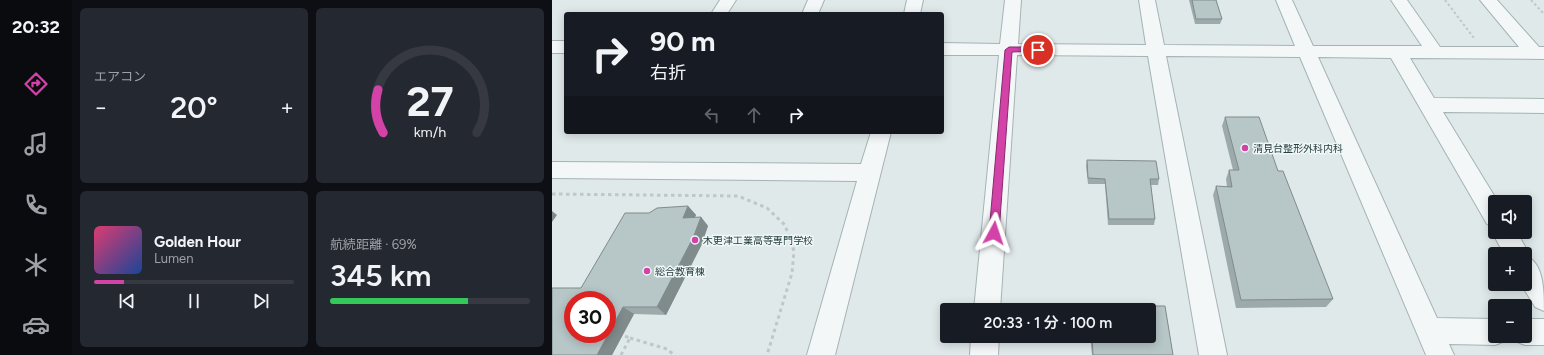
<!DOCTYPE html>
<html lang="ja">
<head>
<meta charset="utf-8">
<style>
	:root { --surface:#171b24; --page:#242831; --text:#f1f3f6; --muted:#9ea1a6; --line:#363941; --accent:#d242a7 }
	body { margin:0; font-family:Figtree,"Noto Sans JP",sans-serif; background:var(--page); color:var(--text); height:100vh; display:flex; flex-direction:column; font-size:15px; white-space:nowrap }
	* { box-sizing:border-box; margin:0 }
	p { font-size:13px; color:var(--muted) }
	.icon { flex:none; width:22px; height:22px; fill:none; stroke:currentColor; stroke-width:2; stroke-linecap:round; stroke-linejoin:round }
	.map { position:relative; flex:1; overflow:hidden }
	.panel { display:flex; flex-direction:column; gap:8px; padding:8px; background:#0d0f14; width:480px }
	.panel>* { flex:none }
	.top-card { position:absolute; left:12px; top:12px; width:380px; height:122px; border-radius:4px; box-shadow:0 2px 10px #0003; background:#171b24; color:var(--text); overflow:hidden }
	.fabs { position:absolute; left:936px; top:195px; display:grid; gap:8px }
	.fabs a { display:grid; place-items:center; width:44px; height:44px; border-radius:4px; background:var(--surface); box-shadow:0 2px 10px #0003; font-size:20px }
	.speed { position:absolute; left:12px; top:291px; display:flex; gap:8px; font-size:20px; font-weight:700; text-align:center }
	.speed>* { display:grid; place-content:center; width:52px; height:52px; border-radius:50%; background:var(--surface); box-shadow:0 2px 10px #0003; line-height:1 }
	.speed .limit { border:6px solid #d22; background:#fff; color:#111 }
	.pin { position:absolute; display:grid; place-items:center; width:34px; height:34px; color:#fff; margin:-17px; border:2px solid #fff; border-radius:50%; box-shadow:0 1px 4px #0007 }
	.me { position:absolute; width:44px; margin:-22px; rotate:5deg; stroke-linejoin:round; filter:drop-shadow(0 0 3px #0008) }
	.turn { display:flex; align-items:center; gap:14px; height:84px; padding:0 20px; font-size:18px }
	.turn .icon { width:52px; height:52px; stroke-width:2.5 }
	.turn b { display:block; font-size:28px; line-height:34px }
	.lanes { display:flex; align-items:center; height:38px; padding:0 20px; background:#0003; justify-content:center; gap:20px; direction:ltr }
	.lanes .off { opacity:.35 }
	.big { font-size:30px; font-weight:600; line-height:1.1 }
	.panel .card { flex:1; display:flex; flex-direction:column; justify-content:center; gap:6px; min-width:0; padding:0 14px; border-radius:6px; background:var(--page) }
	.panel .dial { align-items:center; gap:0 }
	.dial svg { height:104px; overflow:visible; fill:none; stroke:var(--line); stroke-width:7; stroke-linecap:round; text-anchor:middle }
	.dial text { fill:var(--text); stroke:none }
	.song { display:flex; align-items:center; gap:12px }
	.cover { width:48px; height:48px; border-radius:6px; background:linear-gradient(135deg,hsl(340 70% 55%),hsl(220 70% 35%)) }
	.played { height:4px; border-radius:2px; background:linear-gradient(90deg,var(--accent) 15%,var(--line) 15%) }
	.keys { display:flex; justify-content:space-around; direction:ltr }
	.heat { display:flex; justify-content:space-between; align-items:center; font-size:22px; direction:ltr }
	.charge { height:6px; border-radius:3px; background:linear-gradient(90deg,#34c759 69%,var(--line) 0) }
	.panel .tiles { flex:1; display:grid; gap:8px; grid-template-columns:repeat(2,1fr) }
	.trip { position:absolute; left:388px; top:303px; width:216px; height:40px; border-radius:4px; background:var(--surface); box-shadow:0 2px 10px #0003; font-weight:600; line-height:40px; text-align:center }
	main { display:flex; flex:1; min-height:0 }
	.menu { display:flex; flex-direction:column; width:72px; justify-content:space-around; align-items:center; background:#090b0e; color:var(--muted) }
	.menu .icon { width:28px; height:28px }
	.menu .selected { color:var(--accent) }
	.menu b { font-size:18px; color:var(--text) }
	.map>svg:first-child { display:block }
</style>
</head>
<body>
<main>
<nav class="menu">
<b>20:32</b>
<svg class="icon selected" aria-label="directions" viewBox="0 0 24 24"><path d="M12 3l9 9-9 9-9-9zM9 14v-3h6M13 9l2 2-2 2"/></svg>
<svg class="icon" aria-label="music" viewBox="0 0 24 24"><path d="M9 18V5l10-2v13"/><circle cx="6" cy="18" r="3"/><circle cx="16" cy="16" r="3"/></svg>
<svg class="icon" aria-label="phone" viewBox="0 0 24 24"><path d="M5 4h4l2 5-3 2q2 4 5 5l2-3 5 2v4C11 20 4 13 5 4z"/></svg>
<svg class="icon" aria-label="climate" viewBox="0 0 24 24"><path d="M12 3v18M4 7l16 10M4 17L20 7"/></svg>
<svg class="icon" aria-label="car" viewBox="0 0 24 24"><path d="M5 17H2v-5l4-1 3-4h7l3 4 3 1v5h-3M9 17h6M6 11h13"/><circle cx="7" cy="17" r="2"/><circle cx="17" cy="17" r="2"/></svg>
</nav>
<section class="panel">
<div class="tiles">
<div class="card"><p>エアコン</p>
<div class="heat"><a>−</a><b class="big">20°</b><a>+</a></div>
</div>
<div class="card dial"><svg viewBox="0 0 100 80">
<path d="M14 69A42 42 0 1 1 86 69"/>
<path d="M14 69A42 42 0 0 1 10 36" stroke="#d242a7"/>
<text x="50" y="56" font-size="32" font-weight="700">27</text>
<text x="50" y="72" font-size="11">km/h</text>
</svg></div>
<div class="card">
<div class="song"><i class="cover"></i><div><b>Golden Hour</b><p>Lumen</p></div></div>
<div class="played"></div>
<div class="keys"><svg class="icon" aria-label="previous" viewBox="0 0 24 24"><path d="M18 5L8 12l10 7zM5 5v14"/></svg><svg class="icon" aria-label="pause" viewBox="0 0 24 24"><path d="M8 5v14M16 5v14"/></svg><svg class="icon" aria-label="next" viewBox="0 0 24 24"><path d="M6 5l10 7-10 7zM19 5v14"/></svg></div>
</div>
<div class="card"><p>航続距離 · 69%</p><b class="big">345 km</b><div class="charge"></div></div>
</div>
</section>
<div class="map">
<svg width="992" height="355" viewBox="0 0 992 355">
	<rect width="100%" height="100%" fill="#e0e9ea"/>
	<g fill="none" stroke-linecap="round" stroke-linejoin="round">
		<g stroke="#a5b3b4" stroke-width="2">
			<g id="minor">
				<path d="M 168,0 L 184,0 L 175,14 L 159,14 Z"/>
				<path d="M 256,0 L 272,0 L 266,14 L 250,14 Z"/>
				<path d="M 355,0 L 371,0 L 368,14 L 352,14 Z"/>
				<path d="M 453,0 L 469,0 L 466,44 L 594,45 L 587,0 L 603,0 L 612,45 L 743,46 L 724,0 L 740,0 L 761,46 L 870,46 L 839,0 L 855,0 L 888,47 L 967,47 L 928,0 L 945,0 L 987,47 L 992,47 L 992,59 L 858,58 L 882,98 L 992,99 L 992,113 L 891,112 L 946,202 L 943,202 L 943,232 L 965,232 L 977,254 L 976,257 C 992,265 992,293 992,311 L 983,307 L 969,284 L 973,284 L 973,254 L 952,254 L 940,232 L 943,227 L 935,224 L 839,58 L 766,57 L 885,318 L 943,319 L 943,336 L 955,336 L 953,341 L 943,345 L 897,344 L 902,355 L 874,355 L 748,57 L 614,56 L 675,355 L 647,355 L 596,56 L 465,55 L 448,310 L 422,310 L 447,55 L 390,55 L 390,43 L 448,44 Z"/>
				<rect x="0" y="41" width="14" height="12"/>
				<path d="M 319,132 L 339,132 L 283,355 L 255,355 L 305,181 L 0,178 L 0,162 L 309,164 Z"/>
				<path d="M 973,319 L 992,319 L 992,345 L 973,345 L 963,341 L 961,336 L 973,336 Z"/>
				<path d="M 419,336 L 447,336 L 446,355 L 418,355 Z"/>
			</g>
		</g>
		<g stroke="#bec7c9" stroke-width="2" stroke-dasharray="2.5 2.5" stroke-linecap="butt">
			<path d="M 893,0 L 922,38"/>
			<path d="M 979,0 L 992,14"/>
		</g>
		<g stroke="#bec7c9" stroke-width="3" stroke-dasharray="3.5 3.5" stroke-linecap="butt">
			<path d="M 0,194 L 186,196 L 215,208 L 233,225 L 242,251 L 240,273 L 215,355"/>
			<path d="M 78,338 L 115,349 L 122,355"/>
			<path d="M 69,355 L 78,338 L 70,335"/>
		</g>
		<use href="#minor" fill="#f3f7f8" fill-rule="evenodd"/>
	</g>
	<g fill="#9daaab">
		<path d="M 637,0 L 664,0 L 670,19 L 668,24 L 643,24 Z"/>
		<path d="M 673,117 L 726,171 L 781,299 L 774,307 L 684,308 L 661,195 L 664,186 L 675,187 L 674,179 L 677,170 L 681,170 L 670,126 Z"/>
		<path d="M 535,160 L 607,179 L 606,185 L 599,185 L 603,219 L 602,225 L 556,225 L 553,184 L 536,184 L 534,166 Z"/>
		<path d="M 136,206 L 144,215 L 142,218 L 149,217 L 156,226 L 149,246 L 114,315 L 82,314 L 60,355 L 0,355 L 29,288 L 97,213 Z"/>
		<path d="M 538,306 L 613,306 L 621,355 L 540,355 L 538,336 L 597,336 L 597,310 L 537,310 Z"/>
	</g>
	<g fill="#808b8b">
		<path d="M 136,206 L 144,215 L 139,227 L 131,218 Z"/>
		<path d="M 0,211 L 5,215 L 0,222 Z"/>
		<path d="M 149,217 L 156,226 L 149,246 L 114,315 L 105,307 Z"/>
		<path d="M 71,307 L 82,314 L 60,355 L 45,355 Z"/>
	</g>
	<g fill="#b7c6c7" stroke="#808b8b" fill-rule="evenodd">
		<path d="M 640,0 L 664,0 L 670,19 L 644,19 Z"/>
		<path d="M 673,117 L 707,117 L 726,171 L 731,171 L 781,299 L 689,300 L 664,186 L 680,187 L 677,170 L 687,170 Z"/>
		<path d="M 535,160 L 604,161 L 607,179 L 598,179 L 603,219 L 557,219 L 553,179 L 536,178 Z"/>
		<path d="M 136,206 L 131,218 L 149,217 L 141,238 L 105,307 L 71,307 L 45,355 L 0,355 L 0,288 L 29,288 L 73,213 L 97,213 L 105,208 ZM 21,300 L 55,300 L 55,334 L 21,334 Z"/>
		<path d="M 538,306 L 613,306 L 621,355 L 541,355 L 540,336 L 597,336 L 597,310 L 538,310 Z"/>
	</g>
	<path fill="#d242a7" stroke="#882b6d" d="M 486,47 L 490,50 L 489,51 L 460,52 L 447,233 L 442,238 L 437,233 L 453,50 L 457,47 Z"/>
	<g fill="#d242a7" stroke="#f0f7f7" stroke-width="1.5">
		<circle cx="693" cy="148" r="4"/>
		<circle cx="143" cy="240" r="4"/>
		<circle cx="95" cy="271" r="4"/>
	</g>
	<g text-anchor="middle" stroke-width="3" stroke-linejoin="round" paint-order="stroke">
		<g font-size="10" fill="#284042" stroke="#f0f7f7" text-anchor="start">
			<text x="701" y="152">清見台整形外科内科</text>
			<text x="151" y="244">木更津工業高等専門学校</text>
			<text x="103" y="275">総合教育棟</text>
		</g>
	</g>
</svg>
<div class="fabs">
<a><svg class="icon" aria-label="sound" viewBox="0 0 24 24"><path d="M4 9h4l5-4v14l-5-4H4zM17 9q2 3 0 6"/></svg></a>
<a>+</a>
<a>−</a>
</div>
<div class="speed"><div class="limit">30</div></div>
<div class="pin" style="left:486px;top:50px;background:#d93025"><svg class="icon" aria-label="arrive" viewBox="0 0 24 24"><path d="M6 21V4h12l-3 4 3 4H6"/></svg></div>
<svg class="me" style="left:442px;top:233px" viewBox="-20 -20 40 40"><path d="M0-17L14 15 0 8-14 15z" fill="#d242a7" stroke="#fff" stroke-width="4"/></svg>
<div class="trip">20:33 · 1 分 · 100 m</div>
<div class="top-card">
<div class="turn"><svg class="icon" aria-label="right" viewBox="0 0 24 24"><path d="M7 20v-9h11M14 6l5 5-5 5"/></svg><div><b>90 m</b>右折</div></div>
<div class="lanes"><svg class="icon off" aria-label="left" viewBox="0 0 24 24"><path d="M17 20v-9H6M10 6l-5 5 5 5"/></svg><svg class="icon off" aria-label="ahead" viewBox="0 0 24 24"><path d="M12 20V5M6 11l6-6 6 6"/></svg><svg class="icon" aria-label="right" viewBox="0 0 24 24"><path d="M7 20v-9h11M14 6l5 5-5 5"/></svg></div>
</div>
</div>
</main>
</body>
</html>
